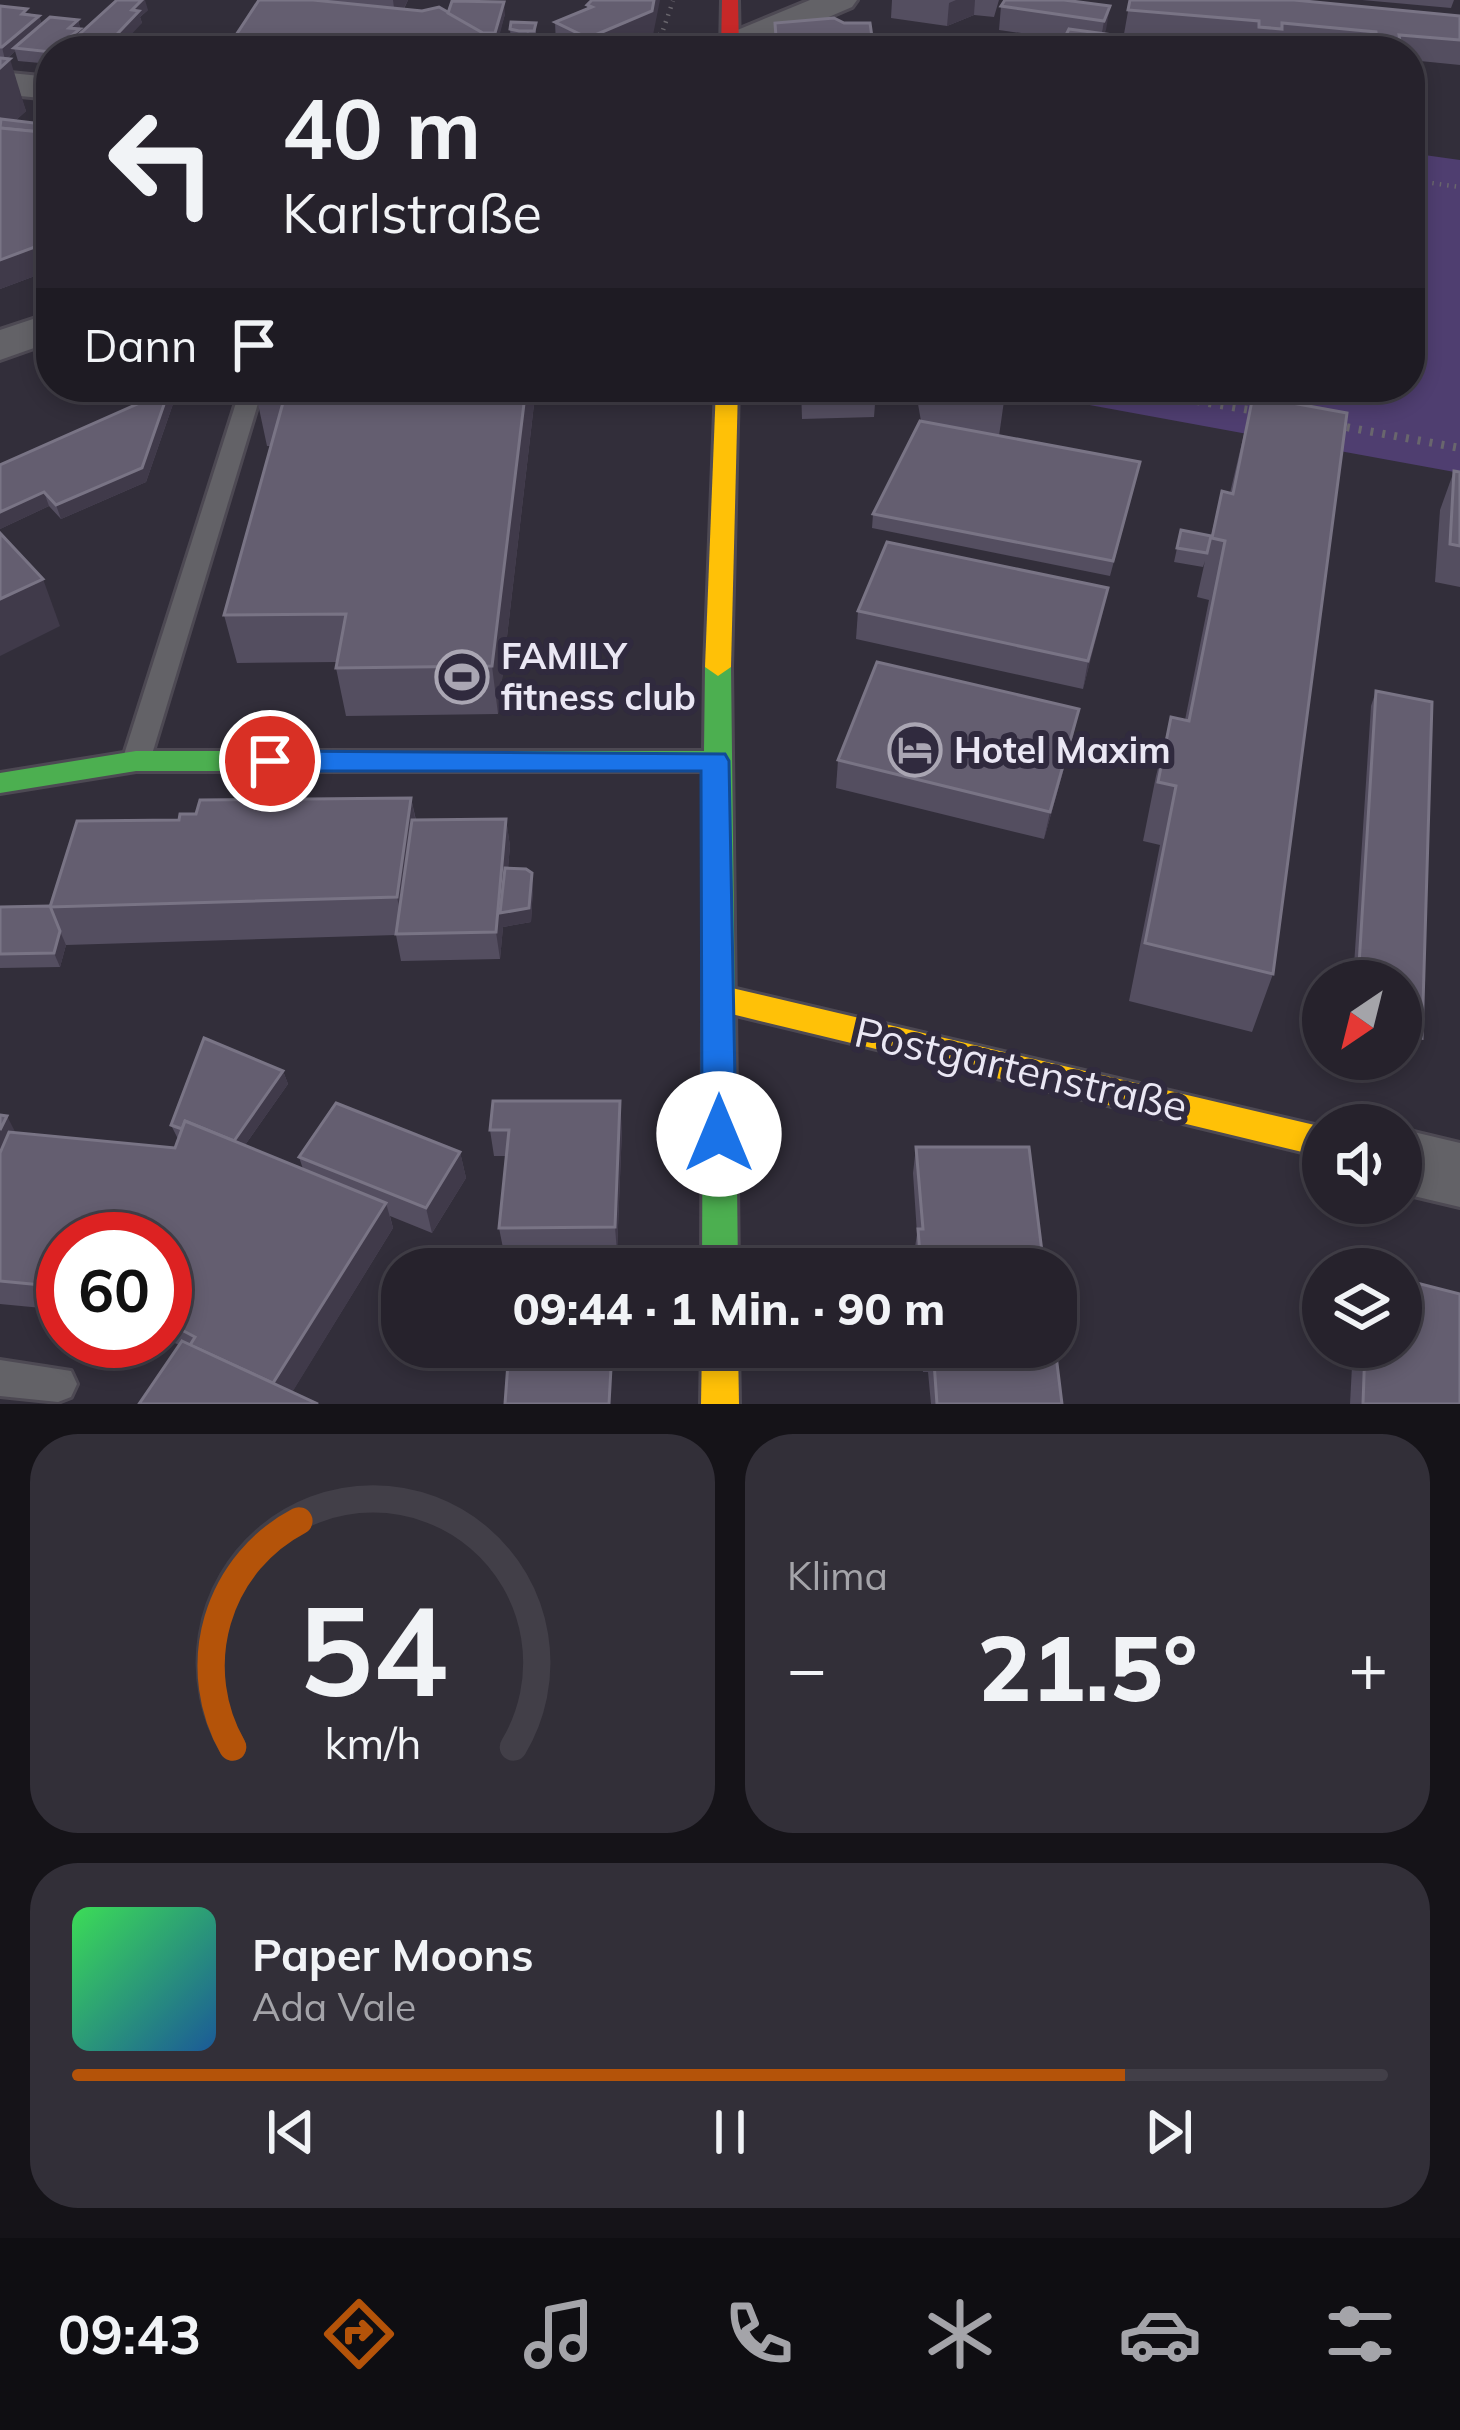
<!DOCTYPE html>
<html lang="de">
<head>
<meta charset="utf-8">
<style>
	:root { --surface:#26222c; --page:#322f38; --text:#f1f3f6; --muted:#a4a4a9; --line:#423f48; --accent:#b45309 }
	body { margin:0; font-family:Mulish,sans-serif; background:var(--page); color:var(--text); height:100vh; display:flex; flex-direction:column; font-size:45px; white-space:nowrap }
	* { box-sizing:border-box; margin:0 }
	p { font-size:39px; color:var(--muted) }
	.icon { flex:none; width:66px; height:66px; fill:none; stroke:currentColor; stroke-width:2; stroke-linecap:round; stroke-linejoin:round }
	.map { position:relative; height:1404px; overflow:hidden }
	.side { display:flex; flex-direction:column; gap:30px; padding:30px; background:#151318; flex:1 }
	.side>* { flex:none }
	.hud { position:absolute; left:36px; top:36px; width:1389px; height:366px; border-radius:48px; box-shadow:0 6px 18px #0003,0 0 0 3px var(--line); background:#26222c; color:var(--text); overflow:hidden }
	.needle { width:78px; rotate:215deg }
	.tools { position:absolute; left:1302px; top:960px; display:grid; gap:24px }
	.tools a { display:grid; place-items:center; width:120px; height:120px; border-radius:50%; background:var(--surface); box-shadow:0 6px 18px #0003,0 0 0 3px var(--line); font-size:60px }
	.speed { position:absolute; left:36px; top:1212px; display:flex; gap:24px; font-size:60px; font-weight:700; text-align:center }
	.speed>* { display:grid; place-content:center; width:156px; height:156px; border-radius:50%; background:var(--surface); box-shadow:0 6px 18px #0003,0 0 0 3px var(--line); line-height:1 }
	.speed .limit { border:18px solid #d22; background:#fff; color:#111 }
	.pin { position:absolute; display:grid; place-items:center; width:102px; height:102px; color:#fff; margin:-51px; border:6px solid #fff; border-radius:50%; box-shadow:0 3px 12px #0007 }
	.me { position:absolute; width:132px; margin:-66px; rotate:0deg; stroke-linejoin:round; filter:drop-shadow(0 0 9px #0008) }
	.turn { display:flex; align-items:center; gap:42px; height:252px; padding:0 48px; font-size:54px }
	.turn .icon { width:156px; height:156px; stroke-width:2.5 }
	.turn b { display:block; font-size:84px; line-height:102px }
	.then { display:flex; align-items:center; height:114px; padding:0 48px; background:#0003; gap:24px; font-size:45px }
	.big { font-size:90px; font-weight:800; line-height:1.1 }
	.side .tile { flex:1; display:flex; flex-direction:column; justify-content:center; gap:18px; min-width:0; padding:0 42px; border-radius:48px; background:var(--page) }
	.side .dial { align-items:center; gap:0 }
	.dial svg { height:312px; overflow:visible; fill:none; stroke:var(--line); stroke-width:7; stroke-linecap:round; text-anchor:middle }
	.dial text { fill:var(--text); stroke:none }
	.song { display:flex; align-items:center; gap:36px }
	.cover { width:144px; height:144px; border-radius:18px; background:linear-gradient(135deg,hsl(130 70% 55%),hsl(210 70% 35%)) }
	.played { height:12px; border-radius:6px; background:linear-gradient(90deg,var(--accent) 80%,var(--line) 80%) }
	.keys { display:flex; justify-content:space-around; direction:ltr }
	.heat { display:flex; justify-content:space-between; align-items:center; font-size:66px; direction:ltr }
	.side .tiles { flex:1; display:grid; gap:30px; grid-template-columns:1fr 1fr }
	.tile:last-child { grid-column:span 2 }
	.trip { position:absolute; left:381px; top:1248px; width:696px; height:120px; border-radius:48px; background:var(--surface); box-shadow:0 6px 18px #0003,0 0 0 3px var(--line); font-weight:800; line-height:120px; text-align:center }
	.tabs { display:flex; height:192px; justify-content:space-around; align-items:center; background:#0f0e12; color:var(--muted) }
	.tabs .icon { width:84px; height:84px }
	.tabs .selected { color:var(--accent) }
	.tabs b { font-size:54px; color:var(--text) }
	.map>svg:first-child { display:block }
</style>
</head>
<body>
<div class="map">
<svg width="1460" height="1404" viewBox="0 0 1460 1404">
	<rect width="100%" height="100%" fill="#322e3a"/>
	<path fill="#4f3e70" d="M 1410,153 L 1460,160 L 1460,473 L 991,387 L 1410,387 Z"/>
	<g fill="none" stroke-linecap="round" stroke-linejoin="round">
		<g stroke="#4d4953" stroke-width="6">
			<g id="lane">
				<path d="M 241,387 L 263,387 L 150,761 L 146,768 L 126,768 L 122,761 Z"/>
				<path d="M 0,1360 L 71,1371 L 77,1384 L 71,1397 L 58,1402 L 0,1396 Z"/>
			</g>
		</g>
		<g stroke="#4d4953" stroke-width="6">
			<g id="street">
				<path d="M 810,0 L 857,0 L 852,7 L 750,51 L 701,51 L 706,43 Z"/>
				<path d="M 0,72 L 51,77 L 51,99 L 0,94 Z"/>
				<path d="M 51,313 L 51,342 L 0,360 L 0,330 Z"/>
				<path d="M 1401,1129 L 1460,1143 L 1460,1207 L 1401,1193 Z"/>
			</g>
		</g>
		<g stroke="#4d4953" stroke-width="6">
			<path id="fast" d="M 718,658 L 731,667 L 738,1269 L 702,1269 L 704,771 L 136,771 L 0,793 L 0,773 L 136,751 L 704,751 L 705,667 Z"/>
		</g>
		<g stroke="#4d4953" stroke-width="6">
			<g id="slow">
				<path d="M 716,387 L 738,387 L 731,667 L 718,676 L 705,667 Z"/>
				<path d="M 719,985 L 1323,1127 L 1323,1157 L 719,1011 L 708,1007 L 703,998 L 708,989 Z"/>
				<path d="M 702,1347 L 738,1347 L 739,1404 L 701,1404 Z"/>
			</g>
		</g>
		<g stroke="#4d4953" stroke-width="6">
			<path id="jam" d="M 722,0 L 738,0 L 739,51 L 721,51 Z"/>
		</g>
		<g stroke="#69666d" stroke-width="4.5" stroke-dasharray="1.5 6" stroke-linecap="butt">
			<path d="M 633,51 L 662,33 L 673,1"/>
			<path d="M 1410,180 L 1460,187"/>
		</g>
		<g stroke="#69666d" stroke-width="8" stroke-dasharray="3 9" stroke-linecap="butt">
			<path d="M 1114,387 L 1255,411"/>
			<path d="M 1241,387 L 1260,399"/>
			<path d="M 1335,425 L 1460,448"/>
		</g>
		<use href="#lane" fill="#636267" fill-rule="evenodd"/>
		<use href="#street" fill="#636267" fill-rule="evenodd"/>
		<use href="#fast" fill="#4caf50" fill-rule="evenodd"/>
		<use href="#slow" fill="#ffc107" fill-rule="evenodd"/>
		<use href="#jam" fill="#c62828" fill-rule="evenodd"/>
	</g>
	<g fill="#544e60">
		<path d="M 259,0 L 408,0 L 404,9 L 505,14 L 498,38 L 511,41 L 510,29 L 536,23 L 536,38 L 558,51 L 239,51 L 236,35 Z"/>
		<path d="M 892,0 L 999,0 L 994,17 L 974,15 L 947,26 L 891,18 Z"/>
		<path d="M 1130,0 L 1460,16 L 1460,65 L 1410,60 L 1410,51 L 1319,51 L 1278,47 L 1277,51 L 1254,51 L 1254,44 L 1124,34 Z"/>
		<path d="M 1362,0 L 1454,0 L 1451,8 Z"/>
		<path d="M 587,5 L 653,35 L 615,51 L 567,51 L 556,45 L 555,22 L 587,9 Z"/>
		<path d="M 0,6 L 39,16 L 42,25 L 78,20 L 81,32 L 148,10 L 140,17 L 142,23 L 51,51 L 51,64 L 18,61 L 15,51 L 7,59 L 26,111 L 15,121 L 51,125 L 51,270 L 0,289 Z"/>
		<path d="M 1001,6 L 1110,6 L 1104,34 L 1200,51 L 1061,51 L 1064,39 L 999,30 Z"/>
		<path d="M 260,387 L 536,387 L 498,714 L 346,716 L 336,668 L 337,662 L 237,663 L 224,615 L 271,446 L 267,446 L 257,399 Z"/>
		<path d="M 801,387 L 862,387 L 871,389 L 871,387 L 1006,387 L 999,436 L 1137,476 L 1110,576 L 872,528 L 873,514 L 921,421 L 918,404 L 875,404 L 874,417 L 802,419 Z"/>
		<path d="M 169,390 L 173,404 L 146,482 L 61,519 L 49,506 L 0,529 L 0,465 Z"/>
		<path d="M 1253,396 L 1273,974 L 1252,1032 L 1129,1001 L 1160,845 L 1143,841 L 1156,776 L 1171,717 L 1185,720 L 1209,600 L 1197,597 L 1205,561 L 1203,567 L 1174,562 L 1181,530 L 1211,536 L 1222,491 L 1230,493 Z"/>
		<path d="M 1454,471 L 1460,472 L 1460,587 L 1435,582 L 1440,510 Z"/>
		<path d="M 1108,588 L 1083,689 L 856,639 L 858,611 Z"/>
		<path d="M 1376,691 L 1422,1038 L 1415,1051 L 1401,1048 L 1401,981 L 1353,981 L 1371,706 Z"/>
		<path d="M 1079,709 L 1073,736 L 1044,839 L 836,788 L 838,760 Z"/>
		<path d="M 411,798 L 416,820 L 506,819 L 510,846 L 508,868 L 533,887 L 531,922 L 503,927 L 500,959 L 401,961 L 396,935 L 66,945 L 60,967 L 0,968 L 0,907 L 50,906 L 179,820 Z"/>
		<path d="M 283,1071 L 288,1084 L 245,1145 L 303,1169 L 299,1157 L 460,1152 L 466,1178 L 432,1233 L 390,1216 L 393,1228 L 292,1392 L 165,1339 L 165,1239 L 63,1239 L 63,1310 L 0,1304 L 0,1115 L 15,1132 L 175,1148 L 178,1139 L 171,1125 Z"/>
		<path d="M 622,1128 L 617,1252 L 504,1253 L 499,1228 L 506,1156 L 494,1156 L 490,1130 Z"/>
		<path d="M 916,1147 L 1044,1268 L 1049,1269 L 915,1269 L 914,1254 L 917,1234 L 913,1173 Z"/>
		<path d="M 921,1347 L 1055,1347 L 1062,1404 L 931,1404 L 928,1372 L 923,1372 Z"/>
		<path d="M 1353,1347 L 1401,1347 L 1460,1404 L 1350,1404 Z"/>
	</g>
	<g fill="#403a4a">
		<path d="M 142,0 L 145,0 L 148,10 L 140,17 L 142,23 L 116,51 L 101,51 L 132,10 Z"/>
		<path d="M 393,0 L 408,0 L 396,24 Z"/>
		<path d="M 654,0 L 660,0 L 653,35 L 615,51 L 588,51 L 588,38 Z"/>
		<path d="M 956,0 L 975,0 L 974,15 L 947,26 L 949,3 Z"/>
		<path d="M 504,2 L 505,14 L 497,45 L 502,43 L 503,51 L 473,51 L 496,45 L 495,33 Z"/>
		<path d="M 1110,6 L 1106,30 L 1100,44 L 1104,21 Z"/>
		<path d="M 39,16 L 43,28 L 14,48 L 15,51 L 5,60 L 2,47 Z"/>
		<path d="M 78,20 L 83,41 L 72,51 L 55,51 L 69,28 Z"/>
		<path d="M 10,59 L 26,111 L 0,135 L 0,68 Z"/>
		<path d="M 51,241 L 51,270 L 0,289 L 0,260 Z"/>
		<path d="M 526,387 L 536,387 L 498,714 L 492,666 Z"/>
		<path d="M 169,390 L 173,404 L 146,482 L 61,519 L 56,505 Z"/>
		<path d="M 44,492 L 49,506 L 0,529 L 0,512 Z"/>
		<path d="M 43,579 L 60,626 L 0,656 L 0,599 Z"/>
		<path d="M 1108,588 L 1102,616 L 1083,689 L 1088,661 Z"/>
		<path d="M 1079,709 L 1073,736 L 1044,839 L 1050,812 Z"/>
		<path d="M 411,798 L 419,837 L 405,935 L 397,897 Z"/>
		<path d="M 506,819 L 510,846 L 504,912 L 532,873 L 533,887 L 531,922 L 503,927 L 500,959 L 496,932 Z"/>
		<path d="M 60,931 L 66,945 L 60,967 L 54,953 Z"/>
		<path d="M 283,1071 L 288,1084 L 233,1162 L 228,1149 Z"/>
		<path d="M 620,1101 L 622,1128 L 617,1252 L 615,1227 Z"/>
		<path d="M 7,1116 L 26,1153 L 0,1212 L 0,1130 Z"/>
		<path d="M 460,1152 L 466,1178 L 432,1233 L 426,1208 Z"/>
		<path d="M 386,1203 L 393,1228 L 285,1404 L 269,1390 Z"/>
	</g>
	<g fill="#645e70" stroke="#797485" stroke-width="3">
		<path d="M 117,0 L 142,0 L 132,10 L 139,11 L 101,51 L 61,51 Z"/>
		<path d="M 259,0 L 313,0 L 422,11 L 439,7 L 502,43 L 473,51 L 381,51 L 236,35 Z"/>
		<path d="M 592,0 L 654,0 L 652,11 L 588,38 L 555,22 L 592,7 L 587,5 Z"/>
		<path d="M 1005,0 L 1064,0 L 1110,6 L 1104,21 L 1001,6 Z"/>
		<path d="M 1130,0 L 1294,0 L 1460,16 L 1460,40 L 1399,35 L 1400,41 L 1377,39 L 1376,32 L 1282,23 L 1282,29 L 1259,27 L 1259,21 L 1128,10 Z"/>
		<path d="M 452,1 L 504,2 L 495,33 L 483,33 L 448,13 Z"/>
		<path d="M 0,6 L 27,9 L 22,14 L 39,16 L 2,47 L 0,47 Z"/>
		<path d="M 50,17 L 78,20 L 69,28 L 80,29 L 51,52 L 14,48 Z"/>
		<path d="M 834,18 L 844,23 L 870,23 L 874,51 L 777,51 L 775,23 Z"/>
		<path d="M 511,22 L 536,23 L 534,31 L 519,31 L 510,29 Z"/>
		<path d="M 1069,29 L 1201,47 L 1199,51 L 1117,51 L 1062,43 Z"/>
		<path d="M 528,34 L 558,50 L 503,51 L 502,43 L 496,40 L 500,37 L 509,41 Z"/>
		<path d="M 166,36 L 193,39 L 187,45 L 216,48 L 220,43 L 235,45 L 231,51 L 151,51 Z"/>
		<path d="M 0,58 L 10,59 L 0,68 Z"/>
		<path d="M 1,119 L 51,125 L 51,133 L 0,128 Z"/>
		<path d="M 0,128 L 51,133 L 51,241 L 0,260 Z"/>
		<path d="M 260,387 L 526,387 L 492,666 L 336,668 L 346,614 L 224,615 L 284,399 L 257,399 Z"/>
		<path d="M 803,387 L 855,387 L 856,390 L 803,392 Z"/>
		<path d="M 855,387 L 874,390 L 875,403 L 855,403 Z"/>
		<path d="M 169,390 L 142,468 L 56,505 L 44,492 L 0,512 L 0,465 Z"/>
		<path d="M 1253,396 L 1347,413 L 1273,974 L 1145,943 L 1176,786 L 1158,782 L 1171,717 L 1189,721 L 1225,541 L 1212,538 L 1222,491 L 1233,494 Z"/>
		<path d="M 920,421 L 1140,462 L 1113,561 L 873,514 Z"/>
		<path d="M 1454,471 L 1460,472 L 1460,546 L 1450,544 Z"/>
		<path d="M 1181,530 L 1211,536 L 1207,553 L 1177,548 Z"/>
		<path d="M 0,533 L 43,579 L 0,599 Z"/>
		<path d="M 887,542 L 1108,588 L 1088,661 L 858,611 Z"/>
		<path d="M 877,662 L 1079,709 L 1050,812 L 838,760 Z"/>
		<path d="M 1376,691 L 1432,702 L 1422,1038 L 1401,1033 L 1401,981 L 1358,981 Z"/>
		<path d="M 411,798 L 397,897 L 50,907 L 77,821 L 179,820 L 180,814 L 196,814 L 200,800 Z"/>
		<path d="M 506,819 L 496,932 L 396,934 L 412,820 Z"/>
		<path d="M 505,868 L 526,869 L 532,873 L 529,908 L 500,913 Z"/>
		<path d="M 50,906 L 60,931 L 54,953 L 0,954 L 0,907 Z"/>
		<path d="M 204,1038 L 283,1071 L 234,1141 L 185,1121 L 182,1129 L 171,1125 Z"/>
		<path d="M 493,1101 L 620,1101 L 615,1227 L 499,1228 L 509,1130 L 490,1130 Z"/>
		<path d="M 336,1103 L 460,1152 L 426,1208 L 299,1157 Z"/>
		<path d="M 0,1115 L 7,1116 L 0,1130 Z"/>
		<path d="M 185,1121 L 386,1203 L 273,1383 L 190,1345 L 195,1337 L 165,1321 L 165,1239 L 63,1239 L 63,1287 L 0,1281 L 0,1153 L 9,1132 L 175,1148 Z"/>
		<path d="M 916,1147 L 1029,1147 L 1044,1268 L 1048,1267 L 1049,1269 L 921,1269 L 918,1229 L 923,1229 Z"/>
		<path d="M 1401,1279 L 1460,1294 L 1460,1404 L 1363,1404 L 1365,1347 L 1401,1347 Z"/>
		<path d="M 182,1341 L 318,1404 L 139,1404 Z"/>
		<path d="M 927,1347 L 1055,1347 L 1062,1404 L 937,1404 L 933,1348 Z"/>
		<path d="M 509,1349 L 612,1350 L 609,1404 L 505,1404 Z"/>
	</g>
	<path fill="#1a73e8" stroke="#114b97" stroke-width="3" d="M 270,751 L 725,754 L 729,761 L 736,1134 L 731,1144 L 719,1149 L 707,1144 L 702,1134 L 701,771 L 270,771 L 256,761 Z"/>
	<defs>
		<g id="stadium-ring" transform="scale(2.7)"><circle r="9.5" fill="#302a3e" stroke="#aaa6b3" stroke-width="1.5"/><path d="M0-5a6.5 5 0 1 0 0 10a6.5 5 0 1 0 0-10ZM-3.5-1.8h7v3.6h-7Z" fill="#aaa6b3"/></g>
		<g id="hotel-ring" transform="scale(2.7)"><circle r="9.5" fill="#302a3e" stroke="#aaa6b3" stroke-width="1.5"/><path d="M-6-4.5h1.5V1H6V5H4.5V3h-9V5H-6ZM-4 0a1.8 1.8 0 1 1 3.6 0ZM.5 0V-2.5h3Q6-2.5 6 0Z" fill="#aaa6b3"/></g>
	</defs>
	<g fill-rule="evenodd">
		<use href="#stadium-ring" x="462" y="677"/>
		<use href="#hotel-ring" x="915" y="750"/>
	</g>
	<g text-anchor="middle" stroke-width="12" stroke-linejoin="round" paint-order="stroke">
		<g font-size="36" font-weight="bold" fill="#eae7f4" stroke="#302a3e" text-anchor="start">
			<text x="501" y="669">FAMILY<tspan x="501" dy="41">fitness club</tspan></text>
			<text x="954" y="763">Hotel Maxim</text>
		</g>
		<g font-size="42" fill="#eae7f4" stroke="#302a3e">
			<text transform="translate(1021 1069) rotate(13)" y="15">Postgartenstraße</text>
		</g>
	</g>
</svg>
<div class="tools">
<a><svg class="needle" viewBox="-14 -14 28 28"><path d="M0-13l5 13h-10z" fill="#e53935"/><path d="M0 13l5-13h-10z" fill="#a4a4a9"/></svg></a>
<a><svg class="icon" aria-label="sound" viewBox="0 0 24 24"><path d="M4 9h4l5-4v14l-5-4H4zM17 9q2 3 0 6"/></svg></a>
<a><svg class="icon" aria-label="layers" viewBox="0 0 24 24"><path d="M12 4l9 5-9 5-9-5zM3 14l9 5 9-5"/></svg></a>
</div>
<div class="speed"><div class="limit">60</div></div>
<div class="pin" style="left:270px;top:761px;background:#d93025"><svg class="icon" aria-label="arrive" viewBox="0 0 24 24"><path d="M6 21V4h12l-3 4 3 4H6"/></svg></div>
<svg class="me" style="left:719px;top:1134px" viewBox="-20 -20 40 40"><circle r="19" fill="#fff"/><path d="M0-13L10 11 0 6-10 11z" fill="#1a73e8"/></svg>
<div class="trip">09:44 · 1 Min. · 90 m</div>
<div class="hud">
<div class="turn"><svg class="icon" aria-label="left" viewBox="0 0 24 24"><path d="M17 20v-9H6M10 6l-5 5 5 5"/></svg><div><b>40 m</b>Karlstraße</div></div>
<div class="then">Dann<svg class="icon" aria-label="arrive" viewBox="0 0 24 24"><path d="M6 21V4h12l-3 4 3 4H6"/></svg></div>
</div>
</div>
<section class="side">
<div class="tiles">
<div class="tile dial"><svg viewBox="0 0 100 80">
<path d="M14 69A42 42 0 1 1 86 69"/>
<path d="M14 69A42 42 0 0 1 31 11" stroke="#b45309"/>
<text x="50" y="56" font-size="32" font-weight="700">54</text>
<text x="50" y="72" font-size="11">km/h</text>
</svg></div>
<div class="tile"><p>Klima</p>
<div class="heat"><a>−</a><b class="big">21.5°</b><a>+</a></div>
</div>
<div class="tile">
<div class="song"><i class="cover"></i><div><b>Paper Moons</b><p>Ada Vale</p></div></div>
<div class="played"></div>
<div class="keys"><svg class="icon" aria-label="previous" viewBox="0 0 24 24"><path d="M18 5L8 12l10 7zM5 5v14"/></svg><svg class="icon" aria-label="pause" viewBox="0 0 24 24"><path d="M8 5v14M16 5v14"/></svg><svg class="icon" aria-label="next" viewBox="0 0 24 24"><path d="M6 5l10 7-10 7zM19 5v14"/></svg></div>
</div>
</div>
</section>
<nav class="tabs">
<b>09:43</b>
<svg class="icon selected" aria-label="directions" viewBox="0 0 24 24"><path d="M12 3l9 9-9 9-9-9zM9 14v-3h6M13 9l2 2-2 2"/></svg>
<svg class="icon" aria-label="music" viewBox="0 0 24 24"><path d="M9 18V5l10-2v13"/><circle cx="6" cy="18" r="3"/><circle cx="16" cy="16" r="3"/></svg>
<svg class="icon" aria-label="phone" viewBox="0 0 24 24"><path d="M5 4h4l2 5-3 2q2 4 5 5l2-3 5 2v4C11 20 4 13 5 4z"/></svg>
<svg class="icon" aria-label="climate" viewBox="0 0 24 24"><path d="M12 3v18M4 7l16 10M4 17L20 7"/></svg>
<svg class="icon" aria-label="car" viewBox="0 0 24 24"><path d="M5 17H2v-5l4-1 3-4h7l3 4 3 1v5h-3M9 17h6M6 11h13"/><circle cx="7" cy="17" r="2"/><circle cx="17" cy="17" r="2"/></svg>
<svg class="icon" aria-label="filters" viewBox="0 0 24 24"><path d="M4 7h16M4 17h16"/><circle cx="9" cy="7" r="2"/><circle cx="15" cy="17" r="2"/></svg>
</nav>
</body>
</html>
